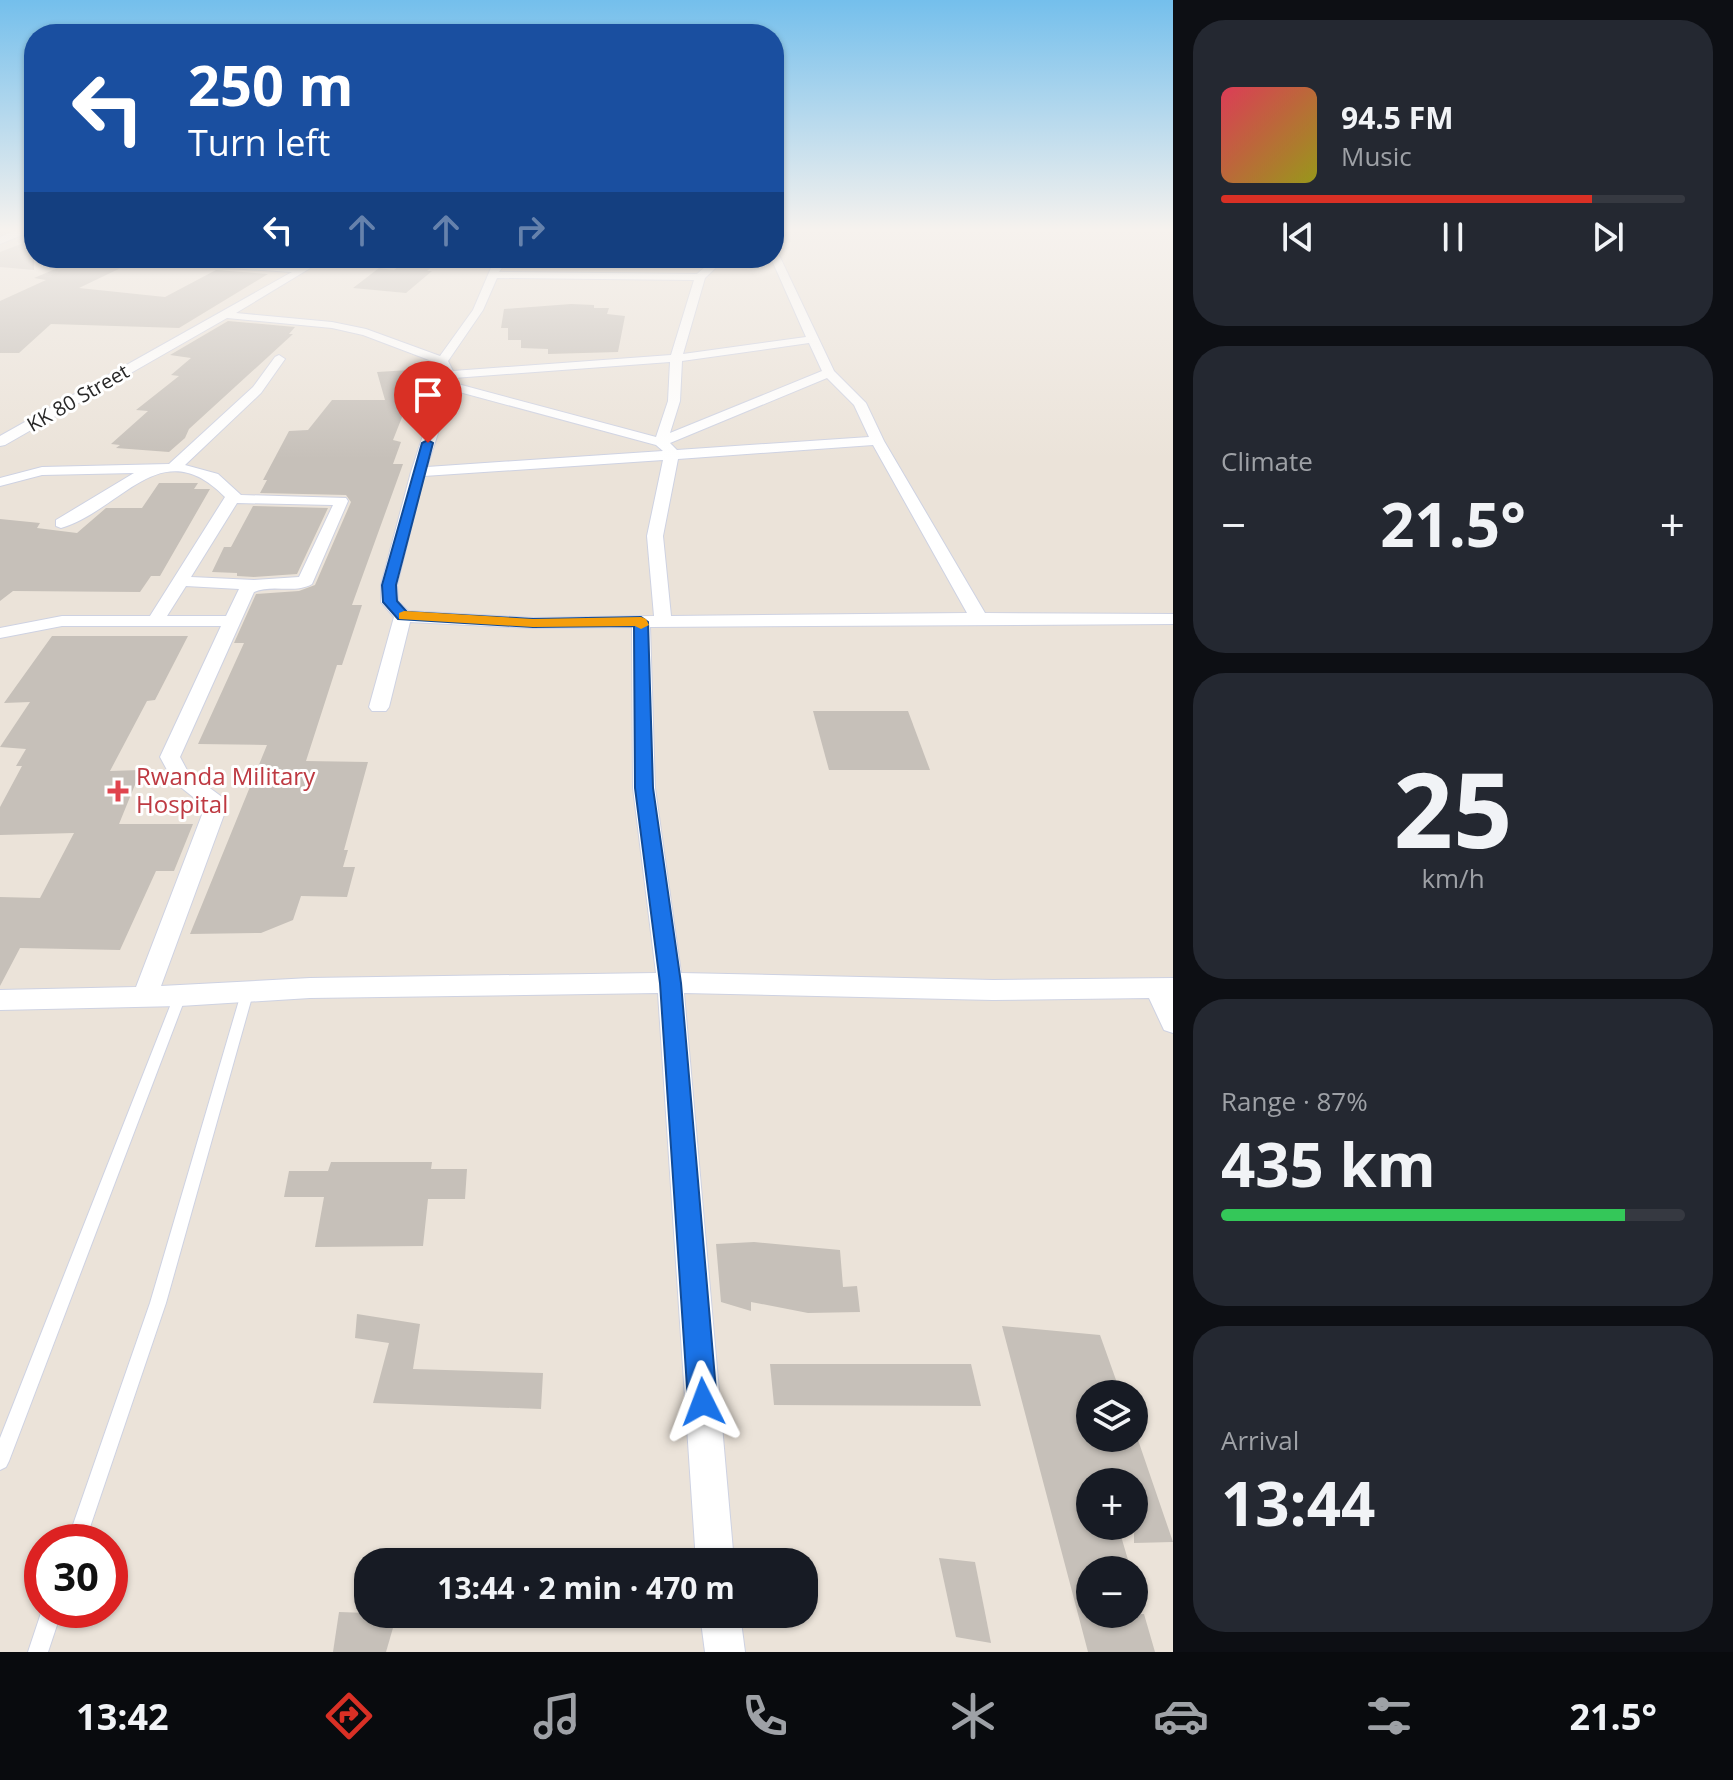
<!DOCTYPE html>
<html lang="en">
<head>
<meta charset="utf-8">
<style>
	:root { --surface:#171b24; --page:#242831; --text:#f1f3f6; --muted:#9ea1a6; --line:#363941; --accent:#d93025 }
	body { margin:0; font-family:"Open Sans",sans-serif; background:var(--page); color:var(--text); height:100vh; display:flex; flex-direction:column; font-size:30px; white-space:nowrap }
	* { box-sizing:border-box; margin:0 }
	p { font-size:26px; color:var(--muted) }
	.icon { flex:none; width:44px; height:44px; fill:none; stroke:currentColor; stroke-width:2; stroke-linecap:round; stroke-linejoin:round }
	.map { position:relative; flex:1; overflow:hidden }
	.sheet { display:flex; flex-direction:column; gap:20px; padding:20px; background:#0d0f14; width:560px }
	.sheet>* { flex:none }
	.banner { position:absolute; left:24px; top:24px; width:760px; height:244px; border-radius:32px; box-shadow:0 2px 6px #0004; background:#1a4fa0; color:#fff; overflow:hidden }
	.tools { position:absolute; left:1076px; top:1380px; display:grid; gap:16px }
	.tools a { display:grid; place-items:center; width:72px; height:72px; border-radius:50%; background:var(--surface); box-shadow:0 2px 6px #0004; font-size:40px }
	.speed { position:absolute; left:24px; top:1524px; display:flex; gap:16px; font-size:40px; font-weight:700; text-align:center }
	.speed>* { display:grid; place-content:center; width:104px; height:104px; border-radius:50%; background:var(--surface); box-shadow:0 2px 6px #0004; line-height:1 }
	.speed .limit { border:12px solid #d22; background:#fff; color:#111 }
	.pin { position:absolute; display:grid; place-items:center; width:68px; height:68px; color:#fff; margin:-82px -34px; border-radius:50% 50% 50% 0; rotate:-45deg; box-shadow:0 0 8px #0007 }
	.pin .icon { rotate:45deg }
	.me { position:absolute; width:88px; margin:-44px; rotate:357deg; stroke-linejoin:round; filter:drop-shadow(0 0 6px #0008) }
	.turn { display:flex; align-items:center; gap:28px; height:168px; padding:0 32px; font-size:36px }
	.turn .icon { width:104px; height:104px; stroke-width:2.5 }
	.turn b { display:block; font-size:56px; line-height:68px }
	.lanes { display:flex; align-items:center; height:76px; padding:0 32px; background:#0003; justify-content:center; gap:40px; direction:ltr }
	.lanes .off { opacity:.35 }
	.big { font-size:60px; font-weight:700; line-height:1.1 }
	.sheet .widget { flex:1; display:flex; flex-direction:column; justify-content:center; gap:12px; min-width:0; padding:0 28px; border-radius:32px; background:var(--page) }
	.sheet .dial { align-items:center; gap:0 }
	.dial b { font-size:104px; line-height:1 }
	.song { display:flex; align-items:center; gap:24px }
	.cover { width:96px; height:96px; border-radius:12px; background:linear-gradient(135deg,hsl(350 70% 55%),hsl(60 70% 35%)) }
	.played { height:8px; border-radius:4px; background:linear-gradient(90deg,var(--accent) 80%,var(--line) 80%) }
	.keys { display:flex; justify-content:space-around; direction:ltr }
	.heat { display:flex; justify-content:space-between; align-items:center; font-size:44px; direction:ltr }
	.charge { height:12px; border-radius:6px; background:linear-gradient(90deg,#34c759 87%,var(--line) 0) }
	.trip { position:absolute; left:354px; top:1548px; width:464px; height:80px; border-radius:32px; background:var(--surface); box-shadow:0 2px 6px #0004; font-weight:700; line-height:80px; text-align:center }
	.dock { display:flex; height:128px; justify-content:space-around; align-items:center; background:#090b0e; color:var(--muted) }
	.dock .icon { width:56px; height:56px }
	.dock .selected { color:var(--accent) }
	.dock b { font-size:36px; color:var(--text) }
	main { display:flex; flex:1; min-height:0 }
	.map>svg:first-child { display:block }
</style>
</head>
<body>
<main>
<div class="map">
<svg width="1173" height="1652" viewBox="0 0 1173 1652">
	<rect width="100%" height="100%" fill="#ebe3d9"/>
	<g fill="#c6c0b9">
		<path d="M 34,239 L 34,270 L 0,267 L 0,252 Z"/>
		<path d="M 79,259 L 129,264 L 79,288 L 165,297 L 216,270 L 268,274 L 179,328 L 51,324 L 19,353 L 0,353 L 0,301 L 46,280 L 34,278 Z"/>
		<path d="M 402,264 L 433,266 L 427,271 L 432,271 L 406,293 L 353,288 L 379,268 L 394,270 Z"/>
		<path d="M 571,304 L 594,305 L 594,308 L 609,308 L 607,314 L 625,316 L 618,352 L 548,354 L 548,349 L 521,348 L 521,340 L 508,340 L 508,328 L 501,328 L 504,309 Z"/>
		<path d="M 228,321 L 295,327 L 289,334 L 293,334 L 189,429 L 185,438 L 169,452 L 116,448 L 120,445 L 111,444 L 148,411 L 136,410 L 179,376 L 171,375 L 191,358 L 170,355 Z"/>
		<path d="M 410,370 L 403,387 L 414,387 L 393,440 L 401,442 L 393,464 L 403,464 L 352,605 L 362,605 L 342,665 L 337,665 L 306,761 L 368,762 L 344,850 L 348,850 L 343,867 L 355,867 L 347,897 L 301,896 L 293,920 L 261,933 L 190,934 L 267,745 L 198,744 L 244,643 L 234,643 L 256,594 L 299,591 L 315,585 L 351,502 L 346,495 L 260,493 L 267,480 L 263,480 L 289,431 L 308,430 L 332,400 L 385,400 L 377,372 Z"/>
		<path d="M 159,483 L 198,483 L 194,489 L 210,489 L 160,576 L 151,576 L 140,592 L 13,591 L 0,601 L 0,519 L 40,523 L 37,528 L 77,533 L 106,508 L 142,508 Z"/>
		<path d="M 253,506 L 328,508 L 297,574 L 254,577 L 237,576 L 237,573 L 212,572 L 224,547 L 231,547 Z"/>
		<path d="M 52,636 L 188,636 L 155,700 L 147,701 L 110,771 L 141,770 L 119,824 L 193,824 L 174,871 L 156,871 L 120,950 L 20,948 L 0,986 L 0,897 L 40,898 L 74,833 L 0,835 L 0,807 L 22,766 L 16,766 L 26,749 L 0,747 L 30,702 L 4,703 Z"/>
		<path d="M 813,711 L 908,711 L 930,770 L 829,770 Z"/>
		<path d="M 331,1162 L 432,1162 L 431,1169 L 467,1169 L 465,1199 L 428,1199 L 423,1246 L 315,1247 L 324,1197 L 284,1197 L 289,1171 L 328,1171 Z"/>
		<path d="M 754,1242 L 840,1250 L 843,1287 L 857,1286 L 860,1312 L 808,1313 L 751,1302 L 751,1311 L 721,1302 L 716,1244 Z"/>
		<path d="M 357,1314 L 420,1324 L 413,1369 L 543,1373 L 541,1409 L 373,1403 L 389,1343 L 355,1338 Z"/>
		<path d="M 1002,1326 L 1100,1335 L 1121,1394 L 1090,1394 L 1090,1438 L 1137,1437 L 1173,1542 L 1134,1543 L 1134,1482 L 1090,1482 L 1090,1526 L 1118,1526 L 1131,1570 L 1090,1570 L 1090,1614 L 1144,1614 L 1155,1652 L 1088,1652 Z"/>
		<path d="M 770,1364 L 971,1364 L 981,1406 L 774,1405 Z"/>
		<path d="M 939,1558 L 975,1562 L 991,1643 L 956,1637 Z"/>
		<path d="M 339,1612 L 397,1614 L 386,1652 L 333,1652 Z"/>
	</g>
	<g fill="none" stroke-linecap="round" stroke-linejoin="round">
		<g stroke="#ced2e2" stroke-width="2">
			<g id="service">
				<path d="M 248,985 L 253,986 L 254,990 L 166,1303 L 85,1542 L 67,1542 L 150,1303 L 242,990 L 243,986 Z"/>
				<path d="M 180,991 L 185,992 L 186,996 L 9,1461 L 6,1467 L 0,1470 L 0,1438 L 174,996 L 175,992 Z"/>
				<path d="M 42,1610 L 62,1610 L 48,1652 L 28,1652 Z"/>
			</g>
		</g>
		<g stroke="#ced2e2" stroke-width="2">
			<g id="minor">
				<path d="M 774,252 L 779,255 L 834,371 L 866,403 L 884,441 L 985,613 L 1173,614 L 1173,624 L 650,627 L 655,788 L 681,973 L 993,980 L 1173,978 L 1173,1033 L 1164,1030 L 1149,998 L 993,1000 L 684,993 L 734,1562 L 696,1562 L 658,993 L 310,998 L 180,1006 L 0,1010 L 0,990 L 136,987 L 203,812 L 203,805 L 173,781 L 160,757 L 221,626 L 62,626 L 0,638 L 0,628 L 62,616 L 150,616 L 225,497 C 161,431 122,510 61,528 L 56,526 L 56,520 L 134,473 L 42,475 L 0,486 L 0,478 L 42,467 L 169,464 L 253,387 L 275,357 L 279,355 L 285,359 L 261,393 L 185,465 L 218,474 L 241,495 L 346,498 L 348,501 L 312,584 C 295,594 272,584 254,592 L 180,757 L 188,772 L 222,797 L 225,812 L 161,986 L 310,978 L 656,973 L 633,788 L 632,627 L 533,628 L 410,622 L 389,707 L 386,711 L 372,711 L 369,707 L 394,617 L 381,602 L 381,585 L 411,472 L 443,375 L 437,363 L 363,335 L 332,328 L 227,318 L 5,445 L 0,446 L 0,436 L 292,272 L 181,265 L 136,258 L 300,267 L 315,258 L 327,258 L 236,313 L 332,322 L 366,329 L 440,356 L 473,310 L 491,268 L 499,258 L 509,258 L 499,272 L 697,274 L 715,258 L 726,258 L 705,278 L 683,354 L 806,337 L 771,258 L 774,258 ZM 497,278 L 694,280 L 671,355 L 453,371 L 448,361 L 483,310 ZM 809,343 L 822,371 L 670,433 L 680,401 L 682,361 ZM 670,362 L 668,401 L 656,437 L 454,383 L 454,378 ZM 827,378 L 854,405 L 869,437 L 677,450 L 670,443 ZM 452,390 L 656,445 L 663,451 L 427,467 ZM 873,445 L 967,613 L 671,616 L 663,536 L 678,459 ZM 663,460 L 647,536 L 654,616 L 533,618 L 408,611 L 398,601 L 397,585 L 424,476 ZM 237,503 L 333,505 L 299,577 L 254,580 L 191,577 ZM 186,586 L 239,589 L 226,616 L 167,616 Z"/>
				<path d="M 700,1614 L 740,1614 L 745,1652 L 705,1652 Z"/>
			</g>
		</g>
		<g stroke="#ced2e2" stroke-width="2">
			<path id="tertiary" d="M 21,228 L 34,230 L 0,244 L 0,237 Z"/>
		</g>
		<use href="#service" fill="#fff" fill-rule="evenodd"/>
		<use href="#minor" fill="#fff" fill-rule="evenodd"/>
		<use href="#tertiary" fill="#fff" fill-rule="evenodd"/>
	</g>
	<linearGradient id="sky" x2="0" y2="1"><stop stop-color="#74bfec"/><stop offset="0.5" stop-color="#f6f2ee"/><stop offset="1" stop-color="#f6f2ee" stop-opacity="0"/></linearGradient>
	<rect width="1173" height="459" fill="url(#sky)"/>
	<path fill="#1a73e8" stroke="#114b97" stroke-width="2" d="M 428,440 L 433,443 L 396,585 L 397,601 L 407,612 L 533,619 L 641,617 L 648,622 L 653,788 L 681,983 L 717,1402 L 713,1412 L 703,1416 L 692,1412 L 688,1402 L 660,983 L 635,788 L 634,626 L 533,627 L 398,619 L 383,602 L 382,585 L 422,443 Z"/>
	<path fill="#f59e0b" d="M 404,611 L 533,619 L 641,617 L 646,619 L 649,625 L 641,629 L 635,626 L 533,627 L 399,619 L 399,613 Z"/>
	<path fill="#e0444e" stroke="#fff" stroke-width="3" d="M114 779h8v8h8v8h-8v8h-8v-8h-8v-8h8z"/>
	<g text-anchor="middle" stroke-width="6" stroke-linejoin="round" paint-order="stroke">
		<g font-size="20" fill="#282828" stroke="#fff">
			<text transform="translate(78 398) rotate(-30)" y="7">KK 80 Street</text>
		</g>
		<g font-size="24" fill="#be3a42" stroke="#fff" text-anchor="start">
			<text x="136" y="785">Rwanda Military<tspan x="136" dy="28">Hospital</tspan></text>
		</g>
	</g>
</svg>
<div class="tools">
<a><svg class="icon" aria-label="layers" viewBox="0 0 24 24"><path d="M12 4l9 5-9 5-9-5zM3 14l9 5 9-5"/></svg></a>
<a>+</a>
<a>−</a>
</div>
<div class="speed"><div class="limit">30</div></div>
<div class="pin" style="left:428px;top:443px;background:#d93025"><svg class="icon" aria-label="arrive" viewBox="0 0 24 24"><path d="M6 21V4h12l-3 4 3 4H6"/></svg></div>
<svg class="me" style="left:703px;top:1402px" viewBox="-20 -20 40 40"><path d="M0-17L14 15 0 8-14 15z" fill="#1a73e8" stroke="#fff" stroke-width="4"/></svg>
<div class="trip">13:44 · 2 min · 470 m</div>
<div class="banner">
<div class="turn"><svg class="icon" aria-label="left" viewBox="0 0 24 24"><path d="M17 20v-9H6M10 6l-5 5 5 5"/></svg><div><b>250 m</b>Turn left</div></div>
<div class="lanes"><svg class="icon" aria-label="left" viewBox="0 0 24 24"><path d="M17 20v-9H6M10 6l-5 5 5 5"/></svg><svg class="icon off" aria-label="ahead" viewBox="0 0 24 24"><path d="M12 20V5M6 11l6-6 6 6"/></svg><svg class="icon off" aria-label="ahead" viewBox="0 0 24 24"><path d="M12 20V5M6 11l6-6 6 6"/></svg><svg class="icon off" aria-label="right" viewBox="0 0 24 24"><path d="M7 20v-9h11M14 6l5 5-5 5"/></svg></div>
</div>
</div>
<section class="sheet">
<div class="widget">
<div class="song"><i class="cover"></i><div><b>94.5 FM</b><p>Music</p></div></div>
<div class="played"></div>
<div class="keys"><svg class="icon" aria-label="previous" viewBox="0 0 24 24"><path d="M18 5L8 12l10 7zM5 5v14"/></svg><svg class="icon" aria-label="pause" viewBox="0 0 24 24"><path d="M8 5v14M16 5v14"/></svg><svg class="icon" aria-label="next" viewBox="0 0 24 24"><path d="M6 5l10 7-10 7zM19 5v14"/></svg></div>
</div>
<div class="widget"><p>Climate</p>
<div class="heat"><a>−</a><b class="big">21.5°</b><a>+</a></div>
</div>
<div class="widget dial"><b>25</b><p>km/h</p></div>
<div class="widget"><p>Range · 87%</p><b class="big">435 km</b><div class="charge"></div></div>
<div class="widget"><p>Arrival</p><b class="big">13:44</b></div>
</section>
</main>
<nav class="dock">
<b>13:42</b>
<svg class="icon selected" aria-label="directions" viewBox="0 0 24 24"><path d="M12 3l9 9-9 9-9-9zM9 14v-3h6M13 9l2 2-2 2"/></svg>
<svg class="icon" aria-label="music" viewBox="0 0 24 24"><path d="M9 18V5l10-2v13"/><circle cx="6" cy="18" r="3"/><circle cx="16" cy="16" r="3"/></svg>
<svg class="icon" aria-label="phone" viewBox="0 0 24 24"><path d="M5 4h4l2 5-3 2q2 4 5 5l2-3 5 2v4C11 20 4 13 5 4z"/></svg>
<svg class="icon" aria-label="climate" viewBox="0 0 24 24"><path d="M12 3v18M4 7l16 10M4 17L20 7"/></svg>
<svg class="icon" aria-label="car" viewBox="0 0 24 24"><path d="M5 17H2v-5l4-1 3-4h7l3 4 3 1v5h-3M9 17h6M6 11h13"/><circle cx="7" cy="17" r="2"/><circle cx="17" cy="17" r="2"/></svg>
<svg class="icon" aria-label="filters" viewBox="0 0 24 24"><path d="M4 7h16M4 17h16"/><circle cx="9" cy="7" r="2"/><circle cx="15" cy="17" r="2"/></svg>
<b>21.5°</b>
</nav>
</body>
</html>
